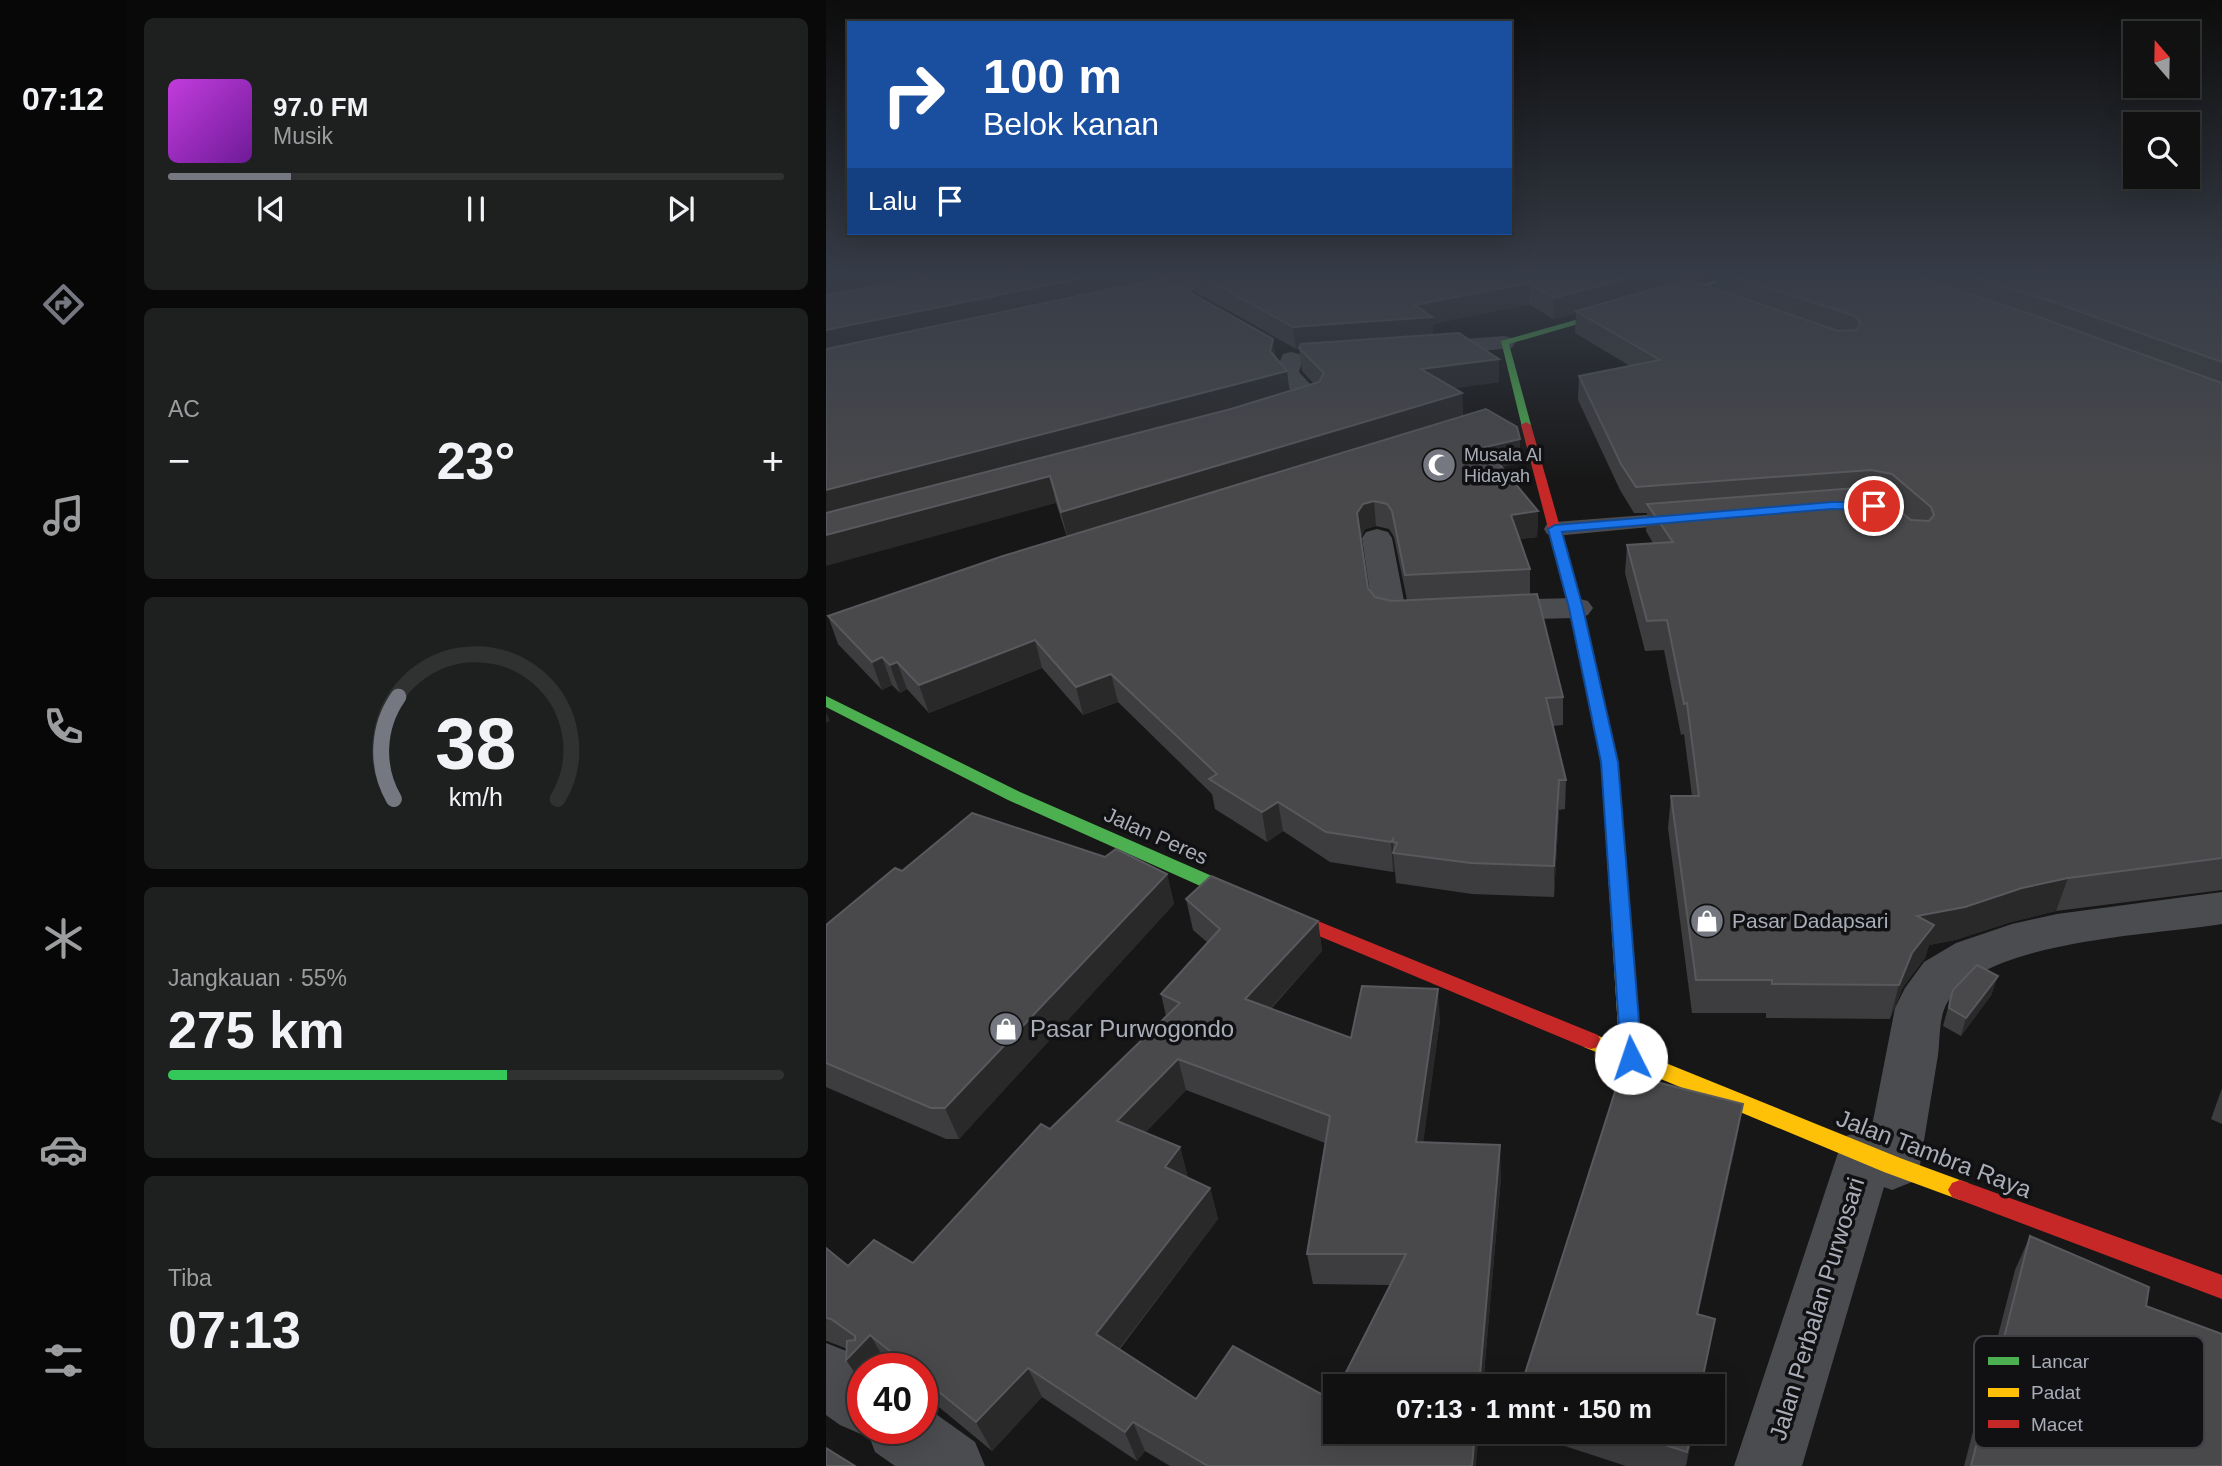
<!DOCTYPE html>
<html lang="id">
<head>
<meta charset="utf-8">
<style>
	:root { --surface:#111; --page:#1e1f1f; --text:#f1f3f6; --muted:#9c9d9f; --line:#303131; --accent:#757880 }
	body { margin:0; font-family:Helvetica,sans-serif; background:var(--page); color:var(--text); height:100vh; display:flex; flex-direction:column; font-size:26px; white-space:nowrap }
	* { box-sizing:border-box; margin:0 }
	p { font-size:23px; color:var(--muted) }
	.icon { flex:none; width:38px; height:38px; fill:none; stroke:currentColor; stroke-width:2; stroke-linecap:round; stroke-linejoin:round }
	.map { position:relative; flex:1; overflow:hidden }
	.panel { display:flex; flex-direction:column; gap:18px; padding:18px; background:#090909; width:700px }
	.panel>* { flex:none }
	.top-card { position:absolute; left:21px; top:21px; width:665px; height:214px; border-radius:0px; box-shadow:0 7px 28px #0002,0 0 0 2px var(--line); background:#1a4fa0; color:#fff; overflow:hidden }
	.needle { width:46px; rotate:340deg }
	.controls { position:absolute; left:1297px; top:21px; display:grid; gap:14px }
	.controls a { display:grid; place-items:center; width:77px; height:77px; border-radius:0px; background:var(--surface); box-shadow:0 7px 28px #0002,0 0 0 2px var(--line); font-size:35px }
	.speed { position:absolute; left:21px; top:1353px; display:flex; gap:14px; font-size:35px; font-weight:700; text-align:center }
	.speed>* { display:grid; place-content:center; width:91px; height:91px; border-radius:50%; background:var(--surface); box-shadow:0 7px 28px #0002,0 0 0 2px var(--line); line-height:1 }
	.speed .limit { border:10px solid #d22; background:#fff; color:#111 }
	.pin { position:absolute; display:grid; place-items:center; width:60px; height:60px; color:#fff; margin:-30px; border:4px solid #fff; border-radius:50%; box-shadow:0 2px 7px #0007 }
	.me { position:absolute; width:77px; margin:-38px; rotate:356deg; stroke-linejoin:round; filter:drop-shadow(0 0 5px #0008) }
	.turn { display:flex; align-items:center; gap:24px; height:147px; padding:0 21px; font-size:32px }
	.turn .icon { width:91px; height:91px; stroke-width:2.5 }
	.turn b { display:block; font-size:49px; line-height:60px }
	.then { display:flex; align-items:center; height:66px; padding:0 21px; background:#0003; gap:14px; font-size:26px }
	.big { font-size:52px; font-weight:800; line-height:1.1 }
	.panel .widget { flex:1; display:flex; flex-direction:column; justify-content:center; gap:10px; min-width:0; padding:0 24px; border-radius:10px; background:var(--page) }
	.panel .dial { align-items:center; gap:0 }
	.dial svg { height:182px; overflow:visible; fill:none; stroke:var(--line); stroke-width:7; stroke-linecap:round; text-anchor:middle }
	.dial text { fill:var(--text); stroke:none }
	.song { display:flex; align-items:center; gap:21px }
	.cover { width:84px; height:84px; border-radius:10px; background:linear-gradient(135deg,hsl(290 70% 55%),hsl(280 70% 35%)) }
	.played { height:7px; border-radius:4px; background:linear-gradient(90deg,var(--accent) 20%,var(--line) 20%) }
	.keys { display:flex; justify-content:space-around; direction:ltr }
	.heat { display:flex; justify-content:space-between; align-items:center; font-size:38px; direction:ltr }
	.charge { height:10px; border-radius:5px; background:linear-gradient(90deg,#34c759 55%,var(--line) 0) }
	.trip { position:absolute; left:497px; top:1374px; width:402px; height:70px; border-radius:0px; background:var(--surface); box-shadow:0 7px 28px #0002,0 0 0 2px var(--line); font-weight:800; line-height:70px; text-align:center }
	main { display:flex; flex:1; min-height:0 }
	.tab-bar { display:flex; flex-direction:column; width:126px; justify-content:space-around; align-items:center; background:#070707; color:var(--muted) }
	.tab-bar .icon { width:49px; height:49px }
	.tab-bar .on { color:var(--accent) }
	.tab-bar b { font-size:32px; color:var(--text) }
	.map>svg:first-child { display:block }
</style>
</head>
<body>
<main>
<nav class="tab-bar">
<b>07:12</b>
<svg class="icon on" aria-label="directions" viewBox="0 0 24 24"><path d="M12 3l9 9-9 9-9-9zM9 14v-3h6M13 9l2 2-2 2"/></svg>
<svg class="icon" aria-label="music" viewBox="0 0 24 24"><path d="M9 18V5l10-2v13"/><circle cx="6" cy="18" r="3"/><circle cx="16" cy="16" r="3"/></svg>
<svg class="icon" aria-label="phone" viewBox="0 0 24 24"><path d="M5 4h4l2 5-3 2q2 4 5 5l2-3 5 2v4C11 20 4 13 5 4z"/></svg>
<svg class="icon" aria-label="climate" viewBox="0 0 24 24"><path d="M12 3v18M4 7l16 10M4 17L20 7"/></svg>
<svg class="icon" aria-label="car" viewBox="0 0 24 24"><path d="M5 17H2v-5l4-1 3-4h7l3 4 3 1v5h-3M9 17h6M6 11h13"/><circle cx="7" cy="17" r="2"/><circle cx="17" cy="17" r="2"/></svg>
<svg class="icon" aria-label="filters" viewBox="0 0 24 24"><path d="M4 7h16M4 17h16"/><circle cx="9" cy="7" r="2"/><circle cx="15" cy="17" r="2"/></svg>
</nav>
<section class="panel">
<div class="widget">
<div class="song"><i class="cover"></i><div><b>97.0 FM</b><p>Musik</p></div></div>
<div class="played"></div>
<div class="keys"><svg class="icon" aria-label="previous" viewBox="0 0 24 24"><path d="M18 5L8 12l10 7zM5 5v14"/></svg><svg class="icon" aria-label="pause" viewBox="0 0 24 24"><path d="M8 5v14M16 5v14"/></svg><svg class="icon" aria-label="next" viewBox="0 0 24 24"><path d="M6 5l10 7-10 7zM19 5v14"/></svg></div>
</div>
<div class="widget"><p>AC</p>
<div class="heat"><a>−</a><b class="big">23°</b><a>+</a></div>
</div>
<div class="widget dial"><svg viewBox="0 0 100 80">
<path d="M14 69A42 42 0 1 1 86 69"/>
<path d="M14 69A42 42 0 0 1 16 24" stroke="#757880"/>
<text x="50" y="56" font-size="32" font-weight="700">38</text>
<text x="50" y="72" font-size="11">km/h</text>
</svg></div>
<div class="widget"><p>Jangkauan · 55%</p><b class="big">275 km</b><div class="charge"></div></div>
<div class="widget"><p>Tiba</p><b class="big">07:13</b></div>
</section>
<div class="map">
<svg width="1396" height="1466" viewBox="0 0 1396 1466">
	<rect width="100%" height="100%" fill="#171717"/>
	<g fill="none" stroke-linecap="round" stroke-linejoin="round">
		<path fill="#4b4c50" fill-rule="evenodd" d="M 858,512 L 866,513 L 869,518 L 866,523 L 729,536 L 721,534 L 718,529 L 721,524 L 729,522 Z"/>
		<g fill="#4b4c50" fill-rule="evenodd">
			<path d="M 379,276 L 416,276 L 413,280 L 406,282 L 302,304 L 295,302 L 292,298 L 295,294 Z"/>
			<path d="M 678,336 L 686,338 L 689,343 L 686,348 L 600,356 L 592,354 L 589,349 L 592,344 L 600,342 Z"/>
			<path d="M 465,352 L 473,354 L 477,359 L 473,372 L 498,399 C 490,411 457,419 443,415 L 439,410 L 443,405 L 470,396 L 449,373 L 457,354 Z"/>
			<path d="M 551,529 L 562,532 L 566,538 L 579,606 L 601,605 L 613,608 L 618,615 L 613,622 L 572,626 L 552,621 L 547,614 L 536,538 L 540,532 Z"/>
			<path d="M 750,598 L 762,601 L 767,608 L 762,615 L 750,618 L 661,620 L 649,617 L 644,610 L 649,603 L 661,600 Z"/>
			<path d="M 1396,892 L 1396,924 C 1330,935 1150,940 1119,1007 C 1113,1021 1114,1040 1112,1055 C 1106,1092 1100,1128 1094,1165 L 1086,1182 L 1066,1190 L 1058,1187 L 976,1466 L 908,1466 L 1012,1153 L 1020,1136 L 1040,1129 L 1045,1131 L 1069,1008 L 1079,988 L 1098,962 L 1130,943 L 1186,924 L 1231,914 Z"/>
			<path d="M 0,1343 L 23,1352 L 46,1368 L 37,1368 L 37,1428 L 96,1428 L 96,1404 L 149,1442 L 159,1466 L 69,1466 L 49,1452 L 42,1433 L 37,1435 L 14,1425 L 0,1415 Z"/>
		</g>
		<g fill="#4caf50" fill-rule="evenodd">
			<path d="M 905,276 L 917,276 L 683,344 L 705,425 L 696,427 L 675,341 Z"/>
			<path d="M 0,696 L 194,792 L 402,883 L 405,888 L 402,893 L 390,893 L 182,800 L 0,707 Z"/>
		</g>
		<path fill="#ffc107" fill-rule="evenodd" d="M 768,686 L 776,691 L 791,762 L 815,1053 L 1074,1158 L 1142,1183 L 1146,1190 L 1142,1197 L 1134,1200 L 1058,1172 L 758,1047 L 755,1041 L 758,1035 L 765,1033 L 793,1044 L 775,762 L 760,691 Z"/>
		<g fill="#c62828" fill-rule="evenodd">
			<path d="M 700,422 L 705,425 L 757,608 L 776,691 L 773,694 L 763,694 L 760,691 L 743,608 L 695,425 Z"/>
			<path d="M 396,882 L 772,1035 L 775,1041 L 772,1047 L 765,1049 L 758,1047 L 390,893 L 387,888 L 390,883 Z"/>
			<path d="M 1134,1180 L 1396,1275 L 1396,1299 L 1126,1197 L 1122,1190 L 1126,1183 Z"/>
		</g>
	</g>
	<g fill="#3d3d3f" fill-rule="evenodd">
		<path d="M 0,276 L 884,276 L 867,280 L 890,288 L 891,276 L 1396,276 L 1396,890 L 1230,911 L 1185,922 L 1129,940 L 1103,945 L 1099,958 L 1077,987 L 1064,1019 L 940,1018 L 940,1013 L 866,1013 L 842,828 L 845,796 L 866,796 L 858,734 L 855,735 L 838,650 L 819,651 L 799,573 L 801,545 L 827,543 L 820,531 L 821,513 L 808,513 L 794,490 L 752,400 L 753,376 L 804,366 L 749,333 L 750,313 L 727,319 L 703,304 L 607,324 L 607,335 L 673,382 L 628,388 L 636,393 L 637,416 L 694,463 L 675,467 L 712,511 L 711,537 L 694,539 L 704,569 L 704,594 L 737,697 L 737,725 L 727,726 L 740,780 L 739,809 L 733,810 L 728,897 L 646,894 L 570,883 L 569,871 L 567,872 L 504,862 L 457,831 L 441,842 L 389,809 L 386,794 L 292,702 L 257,715 L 216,668 L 103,713 L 81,689 L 74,693 L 66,685 L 56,690 L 12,644 L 2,616 L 241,537 L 230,503 ZM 368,276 L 370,292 L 470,349 L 473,349 L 476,371 L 488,384 L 464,391 L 449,357 L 447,339 L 344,281 ZM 550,526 L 563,529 L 568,537 L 581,600 L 566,601 L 549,597 L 542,588 L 535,537 L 539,529 Z"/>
		<path d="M 279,857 L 341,874 L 348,904 L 133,1139 L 120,1139 L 0,1087 L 0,925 L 76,871 Z"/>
		<path d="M 360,899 L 492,921 L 496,951 L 445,1009 L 525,1038 L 614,1020 L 597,1142 L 675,1177 L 657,1386 L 513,1386 L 564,1285 L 487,1284 L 481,1254 L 499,1143 L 360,1090 L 319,1133 L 354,1147 L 362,1178 L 384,1188 L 392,1219 L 294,1349 L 370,1399 L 495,1394 L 650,1466 L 344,1466 L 319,1451 L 311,1461 L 216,1397 L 166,1451 L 96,1393 L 96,1368 L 67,1368 L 62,1365 L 1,1341 L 0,1341 L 0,1248 L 22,1266 L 87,1263 L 340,1016 L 335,994 L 382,943 L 367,930 Z"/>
		<path d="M 1127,990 L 1166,994 L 1135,1036 L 1117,1026 Z"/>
		<path d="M 1396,1088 L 1396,1124 L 1385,1119 Z"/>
		<path d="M 1204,1236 L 1320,1306 L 1396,1466 L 1138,1466 L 1189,1270 Z"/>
		<path d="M 696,1432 L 867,1432 L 860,1466 L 800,1466 Z"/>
	</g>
	<g fill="#29292a">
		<path d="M 16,276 L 128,276 L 0,301 L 0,279 Z"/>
		<path d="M 267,276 L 368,276 L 0,354 L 0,330 Z"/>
		<path d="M 810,276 L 884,276 L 753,312 L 750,311 L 750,313 L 727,319 L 728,298 Z"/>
		<path d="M 703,283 L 703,304 L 607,324 L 607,339 L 470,349 L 467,327 L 589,305 Z"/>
		<path d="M 447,339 L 450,362 L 461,371 L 464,395 L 0,519 L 0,490 L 444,351 Z"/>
		<path d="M 673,359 L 673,382 L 597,393 L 595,369 Z"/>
		<path d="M 636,393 L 637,417 L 242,539 L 235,512 Z"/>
		<path d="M 694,439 L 694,463 L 659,471 L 659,447 Z"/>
		<path d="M 224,476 L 230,503 L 0,566 L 0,535 Z"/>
		<path d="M 548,501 L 550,526 L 539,529 L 533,538 L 531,513 L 537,504 Z"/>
		<path d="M 712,511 L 711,537 L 685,540 L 685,515 Z"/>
		<path d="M 209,640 L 216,668 L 103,713 L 93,685 Z"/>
		<path d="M 56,657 L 66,685 L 56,690 L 46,662 Z"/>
		<path d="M 71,662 L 81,689 L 74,693 L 64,665 Z"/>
		<path d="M 285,674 L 292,702 L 257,715 L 250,687 Z"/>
		<path d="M 0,712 L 4,721 L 0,723 Z"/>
		<path d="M 733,780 L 733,810 L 728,897 L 728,866 Z"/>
		<path d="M 452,802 L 457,831 L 441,842 L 436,812 Z"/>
		<path d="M 567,839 L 567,853 L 569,871 L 567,872 L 565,842 Z"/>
		<path d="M 341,874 L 348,904 L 133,1139 L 119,1108 Z"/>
		<path d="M 1242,878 L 1230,911 L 1185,922 L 1129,940 L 1103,945 L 1099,958 L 1077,987 L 1064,1019 L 1091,916 L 1196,888 Z"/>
		<path d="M 492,921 L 496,951 L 425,1030 L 419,999 Z"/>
		<path d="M 1172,976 L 1166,994 L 1135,1036 L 1140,1018 Z"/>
		<path d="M 612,989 L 614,1020 L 593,1173 L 590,1142 Z"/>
		<path d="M 352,1059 L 360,1090 L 301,1152 L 291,1121 Z"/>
		<path d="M 917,1104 L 911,1139 L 865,1348 L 871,1314 Z"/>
		<path d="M 674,1145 L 675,1177 L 657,1386 L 653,1386 Z"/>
		<path d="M 354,1147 L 362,1178 L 339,1167 Z"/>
		<path d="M 384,1188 L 392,1219 L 282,1363 L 270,1334 Z"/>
		<path d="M 889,1319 L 876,1386 L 875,1386 Z"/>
		<path d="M 44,1335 L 62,1365 L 59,1368 L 37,1368 L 37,1385 L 20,1360 Z"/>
		<path d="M 202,1368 L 216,1397 L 166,1451 L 150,1422 Z"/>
		<path d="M 307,1422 L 319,1451 L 311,1461 L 299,1432 Z"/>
		<path d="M 649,1432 L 653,1432 L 650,1466 L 646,1466 Z"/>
		<path d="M 866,1432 L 867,1432 L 859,1466 Z"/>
	</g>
	<g fill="#49494c" stroke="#58595d" stroke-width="2">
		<path d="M 0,276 L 16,276 L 0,279 Z"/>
		<path d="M 103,276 L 267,276 L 0,330 L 0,295 Z"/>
		<path d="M 375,276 L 810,276 L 728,298 L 703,283 L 589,305 L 606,317 L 467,327 Z"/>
		<path d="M 906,276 L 1087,276 L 1210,316 L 1396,383 L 1396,858 L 1242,878 L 1196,888 L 1139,907 L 1091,916 L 1108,925 L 1086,953 L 1073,985 L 946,984 L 946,980 L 870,980 L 845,796 L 873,796 L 861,703 L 858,704 L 841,620 L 821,621 L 801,545 L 847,542 L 821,504 L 1043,487 L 1085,520 L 1103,521 L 1108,515 L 1105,507 L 1066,474 L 1045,470 L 810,487 L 795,464 L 753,376 L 834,360 L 750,311 L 862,279 L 1012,331 L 1031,330 L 1034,322 L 1029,316 Z"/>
		<path d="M 1144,276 L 1396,276 L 1396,362 L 1227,302 Z"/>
		<path d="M 338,278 L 447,339 L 444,351 L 461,371 L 0,490 L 0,349 Z"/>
		<path d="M 633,333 L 673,359 L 595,369 L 636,393 L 235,512 L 224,476 L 0,535 L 0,513 L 405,409 L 493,382 L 498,373 L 473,348 L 475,344 Z"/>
		<path d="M 660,409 L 691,427 L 694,439 L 659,447 L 712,511 L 685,515 L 704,569 L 579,575 L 566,511 L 561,504 L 548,501 L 537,504 L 531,513 L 542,588 L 549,597 L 566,601 L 711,594 L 737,697 L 720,698 L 740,780 L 733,780 L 728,866 L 645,863 L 567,853 L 571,843 L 567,842 L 567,839 L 565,842 L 500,832 L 452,802 L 436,812 L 383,779 L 391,774 L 285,674 L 250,687 L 209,640 L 93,685 L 71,662 L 64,665 L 56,657 L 46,662 L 2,616 L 177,556 Z"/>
		<path d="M 146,813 L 279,857 L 290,849 L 341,874 L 119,1108 L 105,1108 L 0,1063 L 0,925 L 69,868 L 76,871 Z"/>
		<path d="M 385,876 L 492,921 L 419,999 L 525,1038 L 536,986 L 612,989 L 590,1142 L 674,1145 L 653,1386 L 513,1386 L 580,1254 L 481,1254 L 504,1116 L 352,1059 L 291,1121 L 354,1147 L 339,1167 L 384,1188 L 270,1334 L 370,1399 L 407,1346 L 495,1394 L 500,1387 L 509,1392 L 509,1432 L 649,1432 L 646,1466 L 382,1466 L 307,1422 L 299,1432 L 202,1368 L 150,1422 L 96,1378 L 96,1368 L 85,1368 L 44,1335 L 20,1360 L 21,1341 L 29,1340 L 29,1336 L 5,1319 L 0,1318 L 0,1248 L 22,1266 L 48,1240 L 87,1263 L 215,1124 L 224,1129 L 354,1003 L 335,994 L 394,929 L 360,899 Z"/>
		<path d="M 1151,965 L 1172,976 L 1140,1018 L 1123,1008 L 1124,1001 L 1127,990 Z"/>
		<path d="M 795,1073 L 917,1104 L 871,1314 L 889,1319 L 875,1386 L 695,1386 Z"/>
		<path d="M 1204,1236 L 1323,1287 L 1320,1306 L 1396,1334 L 1396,1466 L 1145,1466 Z"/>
		<path d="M 799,1432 L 866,1432 L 861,1452 Z"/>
		<path d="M 0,1448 L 29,1466 L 0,1466 Z"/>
	</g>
	<linearGradient id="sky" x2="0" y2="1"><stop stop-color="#0d0d0d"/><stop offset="0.57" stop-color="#363c47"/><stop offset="1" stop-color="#363c47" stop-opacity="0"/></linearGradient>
	<rect width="1396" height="481" fill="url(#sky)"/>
	<path fill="#1a73e8" stroke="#114b97" stroke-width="2" d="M 1006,502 L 1048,502 L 1054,506 L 1048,510 L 1006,509 L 736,532 L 757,608 L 792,762 L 816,1058 L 813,1065 L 805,1067 L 798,1065 L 795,1058 L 775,762 L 743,608 L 722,529 L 729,525 Z"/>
	<defs>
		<g id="mosque-disc" transform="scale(1.75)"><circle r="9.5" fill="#757880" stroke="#111113"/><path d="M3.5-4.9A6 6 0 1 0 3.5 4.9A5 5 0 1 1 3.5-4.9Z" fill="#fff"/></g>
		<g id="shop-disc" transform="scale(1.75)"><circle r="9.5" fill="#757880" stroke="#111113"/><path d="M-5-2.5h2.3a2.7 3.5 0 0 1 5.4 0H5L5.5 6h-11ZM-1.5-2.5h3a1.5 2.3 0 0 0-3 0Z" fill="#fff"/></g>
	</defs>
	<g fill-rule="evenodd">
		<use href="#mosque-disc" x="613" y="465"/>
		<use href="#shop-disc" x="881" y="921"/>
		<use href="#shop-disc" x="180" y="1029"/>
	</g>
	<g text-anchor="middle" stroke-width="7" stroke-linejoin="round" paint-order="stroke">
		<g font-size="18" fill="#a8adb8" stroke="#111113" text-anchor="start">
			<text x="638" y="461">Musala Al<tspan x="638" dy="21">Hidayah</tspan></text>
		</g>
		<g font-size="21" fill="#a8adb8" stroke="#111113">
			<text transform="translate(330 836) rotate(24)" y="7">Jalan Peres</text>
		</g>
		<g font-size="21" fill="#a8adb8" stroke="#111113" text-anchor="start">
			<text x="906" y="928">Pasar Dadapsari</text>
		</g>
		<g font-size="24" fill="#a8adb8" stroke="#111113" text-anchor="start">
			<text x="204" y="1037">Pasar Purwogondo</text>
		</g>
		<g font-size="24" fill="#a8adb8" stroke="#111113">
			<text transform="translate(1108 1154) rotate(21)" y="8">Jalan Tambra Raya</text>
			<text transform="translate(991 1309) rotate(-73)" y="8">Jalan Perbalan Purwosari</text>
		</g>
	</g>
	<rect x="1148" y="1336" width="230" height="112" rx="10" fill="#111113" stroke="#3e4045" stroke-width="2"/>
	<rect x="1162" y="1357" width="31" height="8" fill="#4caf50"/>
	<rect x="1162" y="1388" width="31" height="9" fill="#ffc107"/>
	<rect x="1162" y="1420" width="31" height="8" fill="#c62828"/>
	<g font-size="19" fill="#a8adb8">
		<text x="1205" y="1368">Lancar</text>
		<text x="1205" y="1399">Padat</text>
		<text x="1205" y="1431">Macet</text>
	</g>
</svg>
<div class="controls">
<a><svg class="needle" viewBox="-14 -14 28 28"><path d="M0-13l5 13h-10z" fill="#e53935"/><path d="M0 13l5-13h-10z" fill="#9c9d9f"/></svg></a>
<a><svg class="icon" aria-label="search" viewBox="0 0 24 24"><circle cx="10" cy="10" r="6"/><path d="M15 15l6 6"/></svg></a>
</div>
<div class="speed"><div class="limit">40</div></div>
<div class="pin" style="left:1048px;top:506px;background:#d93025"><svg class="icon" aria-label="arrive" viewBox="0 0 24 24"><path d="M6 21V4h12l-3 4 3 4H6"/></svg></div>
<svg class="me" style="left:805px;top:1058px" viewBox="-20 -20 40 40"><circle r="19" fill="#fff"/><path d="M0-13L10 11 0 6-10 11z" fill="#1a73e8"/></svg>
<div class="trip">07:13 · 1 mnt · 150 m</div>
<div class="top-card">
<div class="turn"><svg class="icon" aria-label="right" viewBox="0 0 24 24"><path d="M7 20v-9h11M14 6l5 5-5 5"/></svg><div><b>100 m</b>Belok kanan</div></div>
<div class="then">Lalu<svg class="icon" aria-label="arrive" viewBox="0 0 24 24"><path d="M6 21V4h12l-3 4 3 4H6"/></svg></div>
</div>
</div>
</main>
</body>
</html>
